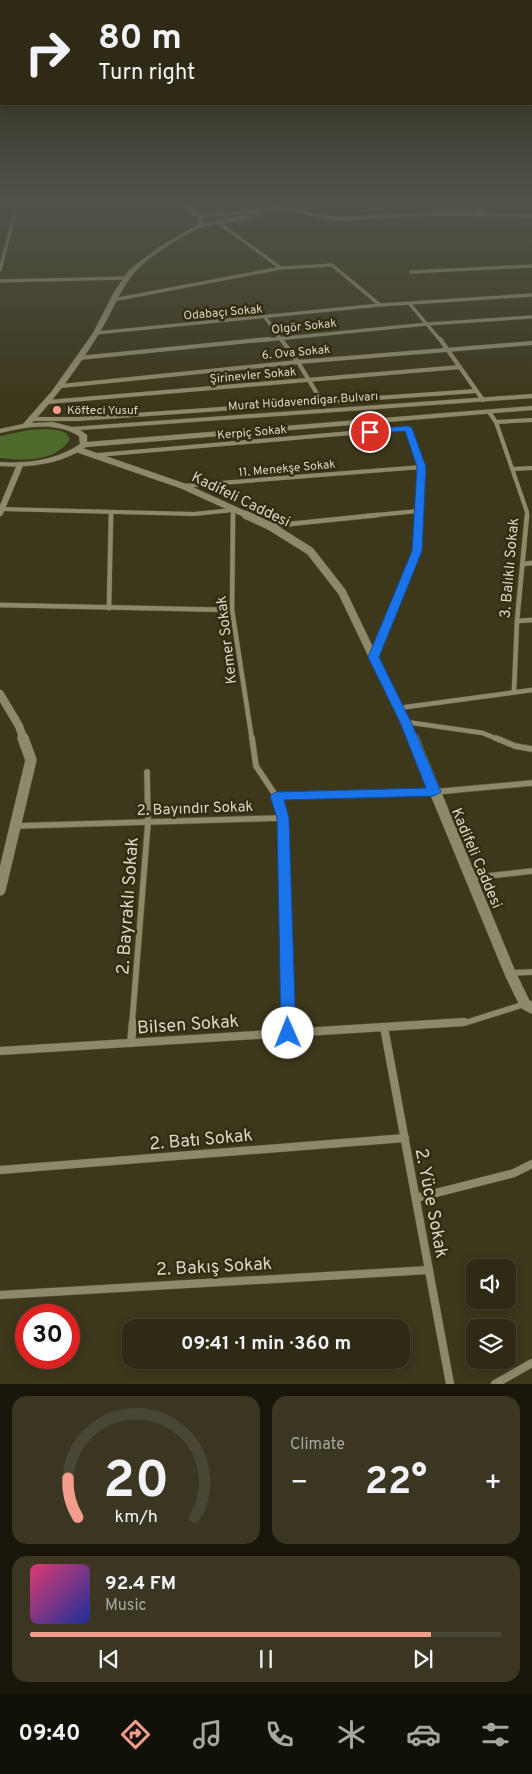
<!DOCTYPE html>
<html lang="en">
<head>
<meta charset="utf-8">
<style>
	:root { --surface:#2e2a15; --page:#3a3622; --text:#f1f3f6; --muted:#a7a7a0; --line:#494634; --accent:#f49d8c }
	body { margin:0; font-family:Overpass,sans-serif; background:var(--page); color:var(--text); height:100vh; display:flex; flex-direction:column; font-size:19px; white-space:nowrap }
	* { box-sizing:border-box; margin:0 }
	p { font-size:16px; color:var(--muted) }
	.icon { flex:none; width:28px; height:28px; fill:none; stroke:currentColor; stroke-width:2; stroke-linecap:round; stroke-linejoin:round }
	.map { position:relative; height:1384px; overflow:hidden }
	.drawer { display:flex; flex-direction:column; gap:12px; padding:12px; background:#19170c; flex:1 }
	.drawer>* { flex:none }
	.banner { position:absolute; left:0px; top:0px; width:532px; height:105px; box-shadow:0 2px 12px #0003,0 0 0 1px var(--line); background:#2e2a15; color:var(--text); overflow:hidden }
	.fabs { position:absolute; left:466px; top:1259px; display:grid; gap:10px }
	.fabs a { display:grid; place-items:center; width:50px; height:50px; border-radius:10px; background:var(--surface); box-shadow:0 2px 12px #0003,0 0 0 1px var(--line); font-size:25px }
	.speed { position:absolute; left:15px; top:1304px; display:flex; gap:10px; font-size:25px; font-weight:700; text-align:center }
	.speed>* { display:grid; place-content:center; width:65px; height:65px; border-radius:50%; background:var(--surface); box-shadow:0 2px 12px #0003,0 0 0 1px var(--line); line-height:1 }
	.speed .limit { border:8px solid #d22; background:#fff; color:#111 }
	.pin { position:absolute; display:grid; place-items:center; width:42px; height:42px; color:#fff; margin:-21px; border:2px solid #fff; border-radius:50%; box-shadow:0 1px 5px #0007 }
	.me { position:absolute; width:55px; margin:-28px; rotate:359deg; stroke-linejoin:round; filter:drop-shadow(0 0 4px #0008) }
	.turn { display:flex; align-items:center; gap:18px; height:105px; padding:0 15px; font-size:22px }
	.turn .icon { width:65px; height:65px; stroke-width:2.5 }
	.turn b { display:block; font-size:35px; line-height:42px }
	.big { font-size:38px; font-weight:700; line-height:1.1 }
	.drawer .widget { flex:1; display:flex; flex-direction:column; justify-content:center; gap:8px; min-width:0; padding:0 18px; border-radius:15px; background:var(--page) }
	.drawer .dial { align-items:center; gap:0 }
	.dial svg { height:130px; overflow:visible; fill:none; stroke:var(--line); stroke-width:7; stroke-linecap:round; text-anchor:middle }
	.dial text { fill:var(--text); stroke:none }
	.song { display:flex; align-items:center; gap:15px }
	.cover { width:60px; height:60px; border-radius:8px; background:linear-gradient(135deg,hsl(340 70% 55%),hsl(230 70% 35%)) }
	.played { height:5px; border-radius:2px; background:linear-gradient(90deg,var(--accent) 85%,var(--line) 85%) }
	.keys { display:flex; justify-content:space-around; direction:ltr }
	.heat { display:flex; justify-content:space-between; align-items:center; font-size:28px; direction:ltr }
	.drawer .tiles { flex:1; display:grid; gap:12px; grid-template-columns:1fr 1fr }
	.widget:last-child { grid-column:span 2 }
	.trip { position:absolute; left:122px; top:1319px; width:288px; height:50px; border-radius:15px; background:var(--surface); box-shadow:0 2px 12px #0003,0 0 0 1px var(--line); font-weight:700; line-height:50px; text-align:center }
	.menu { display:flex; height:80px; justify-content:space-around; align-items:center; background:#121108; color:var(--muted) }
	.menu .icon { width:35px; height:35px }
	.menu .current { color:var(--accent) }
	.menu b { font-size:22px; color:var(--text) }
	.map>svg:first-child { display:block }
</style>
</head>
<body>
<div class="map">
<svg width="532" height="1384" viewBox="0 0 532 1384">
	<rect width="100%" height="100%" fill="#3d381c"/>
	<path fill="#4f682b" d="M 45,429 L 58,430 L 66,433 L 70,439 C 56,462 23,461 0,458 L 0,436 L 29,430 Z"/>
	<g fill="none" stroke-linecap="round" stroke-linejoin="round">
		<g stroke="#5a563d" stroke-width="4">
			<g id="minor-far4">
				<path d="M 475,202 L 482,214"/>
				<path d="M 270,210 L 292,202"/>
				<path d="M 220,224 L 281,268 L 332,265 L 380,305"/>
				<path d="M 0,270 L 14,216"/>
				<path d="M 411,272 L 532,266"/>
				<path d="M 0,281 L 125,278"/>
				<path d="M 113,300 L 281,268"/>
				<path d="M 409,303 L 441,341"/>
				<path d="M 265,317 L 282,341"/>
				<path d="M 96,333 L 380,305 L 532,295"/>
				<path d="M 256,341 L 427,324 L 532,317"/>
			</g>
		</g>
		<g stroke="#5a563d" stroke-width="4.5">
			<g id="minor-far3">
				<path d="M 281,339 L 298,362 L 322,402"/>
				<path d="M 440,339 L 483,400"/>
				<path d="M 79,358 L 269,339"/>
				<path d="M 61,386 L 298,362 L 532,343"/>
				<path d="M 48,402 L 460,367"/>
				<path d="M 489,412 L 496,422 L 527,512 L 527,516"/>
				<path d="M 31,419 L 78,419 L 476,391"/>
				<path d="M 496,422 L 532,420"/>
				<path d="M 98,455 L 408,428 L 422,467 L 419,516"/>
				<path d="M 513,469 L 532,468"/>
				<path d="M 183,486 L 422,467"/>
				<path d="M 1,509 L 194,514 L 233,510 L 233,516"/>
				<path d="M 111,516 L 111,513"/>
				<path d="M 366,516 L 418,511"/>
			</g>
		</g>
		<g stroke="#5a563d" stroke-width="5.5">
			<g id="minor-far2">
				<path d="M 233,515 L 232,610 L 252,740"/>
				<path d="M 270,526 L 378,515"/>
				<path d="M 523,564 L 532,563"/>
				<path d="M 0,605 L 232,610"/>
				<path d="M 109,608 L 111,515"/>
				<path d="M 517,621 L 532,620"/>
				<path d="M 373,656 L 417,551 L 419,515"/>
				<path d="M 514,692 L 517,621 L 527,515"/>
				<path d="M 399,708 L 532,690"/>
				<path d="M 406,722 L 483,733 L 499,740"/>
			</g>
		</g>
		<g stroke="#5a563d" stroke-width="7">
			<g id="minor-far1">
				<path d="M 252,738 L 256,766 L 276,796 L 283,818"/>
				<path d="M 496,738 L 515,746 L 532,749"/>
				<path d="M 276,796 L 434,792 L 532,783"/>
				<path d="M 14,826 L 283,818 L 289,1024"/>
				<path d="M 470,878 L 532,871"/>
				<path d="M 510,973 L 532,972"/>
				<path d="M 132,1024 L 148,822 L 147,772"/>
				<path d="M 444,1024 L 468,1022 L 525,1004"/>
			</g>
		</g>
		<g stroke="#5a563d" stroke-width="9">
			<g id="minor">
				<path d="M 289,1022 L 289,1033"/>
				<path d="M 384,1027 L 450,1384"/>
				<path d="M 131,1043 L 133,1022"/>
				<path d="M 0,1051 L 464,1022"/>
				<path d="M 0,1170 L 405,1138"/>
				<path d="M 416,1198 L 514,1173 L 532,1164"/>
				<path d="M 0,1295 L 429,1270"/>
				<path d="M 495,1384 L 532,1363"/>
			</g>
		</g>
		<g stroke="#5a563d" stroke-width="7">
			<g id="tertiary-far2">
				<path d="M 79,450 L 183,486 L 249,516"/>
				<path d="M 0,513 L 20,465"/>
			</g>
		</g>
		<g stroke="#5a563d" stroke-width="9">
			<g id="tertiary-far1">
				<path d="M 246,515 L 270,526 L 310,551 L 342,592 L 413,740"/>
				<path d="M 0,694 L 19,726 L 24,740"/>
			</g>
		</g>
		<g stroke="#5a563d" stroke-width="12">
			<g id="tertiary">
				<path d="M 413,738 L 510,973 L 525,1004 L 532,1008"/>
				<path d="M 0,890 L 31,760 L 23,738"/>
			</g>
		</g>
		<g stroke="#5a563d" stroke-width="1">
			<path id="secondary" d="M 176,202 L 182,202 L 201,215 L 214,212 L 270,208 L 297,209 L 336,217 L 452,211 L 532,214 L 532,218 L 452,215 L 336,221 L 297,213 L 270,212 L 214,216 L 203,218 L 203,224 L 260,212 L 263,214 C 247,222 221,222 204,227 C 189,231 173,243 160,251 C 121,277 121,298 98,335 C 79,366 57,396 32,423 L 53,422 L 72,427 L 532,394 L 532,398 L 80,430 L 87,435 L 87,442 L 532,406 L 532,410 L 86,447 C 62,464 29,468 0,466 L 0,462 C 27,464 57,460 80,444 L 79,436 C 54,421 27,427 0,433 L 0,429 L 23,424 L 52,391 L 93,333 L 114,292 L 130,269 L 158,248 L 197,225 L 197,218 Z"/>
		</g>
		<use href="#minor-far4" stroke="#8f896b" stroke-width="3"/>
		<use href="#minor-far3" stroke="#8f896b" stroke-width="4"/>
		<use href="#minor-far2" stroke="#8f896b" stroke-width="4.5"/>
		<use href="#minor-far1" stroke="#8f896b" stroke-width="5.5"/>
		<use href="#minor" stroke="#8f896b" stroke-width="8"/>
		<use href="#tertiary-far2" stroke="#8f896b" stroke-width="6"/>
		<use href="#tertiary-far1" stroke="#8f896b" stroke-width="8"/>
		<use href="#tertiary" stroke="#8f896b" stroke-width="11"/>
		<use href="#secondary" fill="#8f896b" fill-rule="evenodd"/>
	</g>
	<linearGradient id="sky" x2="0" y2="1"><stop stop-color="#221f0f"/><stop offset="0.51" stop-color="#51534b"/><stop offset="1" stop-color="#51534b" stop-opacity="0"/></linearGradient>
	<rect width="532" height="396" fill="url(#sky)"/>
	<path fill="#1a73e8" stroke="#114b97" d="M 408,426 L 412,428 L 426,467 L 422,551 L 379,657 L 411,722 L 441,792 L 434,796 L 284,800 L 289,818 L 296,1033 L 294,1037 L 288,1039 L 283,1037 L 281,1033 L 277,818 L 270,796 L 276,792 L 426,788 L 400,722 L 368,657 L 412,551 L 417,467 L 405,431 L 370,434 L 365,432 L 370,429 Z"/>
	<circle fill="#f49d8c" stroke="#332d11" stroke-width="2" cx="57" cy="410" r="5"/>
	<g text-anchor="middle" stroke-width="5" stroke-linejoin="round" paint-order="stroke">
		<g font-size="12" fill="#d8d6c5" stroke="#332d11">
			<text transform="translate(223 312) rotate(-5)" y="4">Odabaçı Sokak</text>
			<text transform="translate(304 326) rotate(-6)" y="4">Olgör Sokak</text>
			<text transform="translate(296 352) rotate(-5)" y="4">6. Ova Sokak</text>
			<text transform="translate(253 375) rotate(-5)" y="4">Şirinevler Sokak</text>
			<text transform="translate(303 401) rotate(-4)" y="4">Murat Hüdavendigar Bulvarı</text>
			<text transform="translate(252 432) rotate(-5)" y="4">Kerpiç Sokak</text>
			<text transform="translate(287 468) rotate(-5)" y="4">11. Menekşe Sokak</text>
		</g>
		<g font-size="12" fill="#d8d6c5" stroke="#332d11" text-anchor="start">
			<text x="67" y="414">Köfteci Yusuf</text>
		</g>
		<g font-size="15" fill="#d8d6c5" stroke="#332d11">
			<text transform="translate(241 499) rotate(26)" y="5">Kadifeli Caddesi</text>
			<text transform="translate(509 568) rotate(-85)" y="5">3. Balıklı Sokak</text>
			<text transform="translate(226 640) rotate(-97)" y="5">Kemer Sokak</text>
			<text transform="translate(195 808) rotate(-2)" y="5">2. Bayındır Sokak</text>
			<text transform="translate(477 858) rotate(67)" y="5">Kadifeli Caddesi</text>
		</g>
		<g font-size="18" fill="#d8d6c5" stroke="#332d11">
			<text transform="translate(127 906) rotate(-86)" y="6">2. Bayraklı Sokak</text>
			<text transform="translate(188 1024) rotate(-4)" y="6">Bilsen Sokak</text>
			<text transform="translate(201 1139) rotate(-5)" y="6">2. Batı Sokak</text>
			<text transform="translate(432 1203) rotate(79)" y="6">2. Yüce Sokak</text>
			<text transform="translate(214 1266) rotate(-3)" y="6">2. Bakış Sokak</text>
		</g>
	</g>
</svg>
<div class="fabs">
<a><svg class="icon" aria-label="sound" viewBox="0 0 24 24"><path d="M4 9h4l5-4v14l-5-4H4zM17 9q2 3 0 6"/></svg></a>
<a><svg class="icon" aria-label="layers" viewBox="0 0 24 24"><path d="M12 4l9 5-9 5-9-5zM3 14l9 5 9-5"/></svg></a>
</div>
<div class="speed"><div class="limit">30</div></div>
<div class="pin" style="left:370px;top:432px;background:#d93025"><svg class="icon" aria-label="arrive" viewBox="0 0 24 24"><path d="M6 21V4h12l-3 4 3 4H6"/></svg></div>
<svg class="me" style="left:288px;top:1033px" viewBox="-20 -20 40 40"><circle r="19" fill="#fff"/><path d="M0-13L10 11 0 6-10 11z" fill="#1a73e8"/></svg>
<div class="trip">09:41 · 1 min · 360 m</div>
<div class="banner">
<div class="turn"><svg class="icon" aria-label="right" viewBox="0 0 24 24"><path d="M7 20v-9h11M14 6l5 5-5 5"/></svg><div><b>80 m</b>Turn right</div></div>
</div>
</div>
<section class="drawer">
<div class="tiles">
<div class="widget dial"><svg viewBox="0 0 100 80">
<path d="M14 69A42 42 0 1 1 86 69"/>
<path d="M14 69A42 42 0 0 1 8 45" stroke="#f49d8c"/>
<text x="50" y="56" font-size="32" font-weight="700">20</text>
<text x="50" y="72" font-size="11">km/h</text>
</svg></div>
<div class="widget"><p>Climate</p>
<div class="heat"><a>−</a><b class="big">22°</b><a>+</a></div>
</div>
<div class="widget">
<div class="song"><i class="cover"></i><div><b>92.4 FM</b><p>Music</p></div></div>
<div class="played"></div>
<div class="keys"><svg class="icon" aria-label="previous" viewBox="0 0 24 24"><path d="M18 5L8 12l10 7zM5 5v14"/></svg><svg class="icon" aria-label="pause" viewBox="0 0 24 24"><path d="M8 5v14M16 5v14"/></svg><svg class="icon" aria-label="next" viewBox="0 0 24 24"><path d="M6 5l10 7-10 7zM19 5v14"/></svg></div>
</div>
</div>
</section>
<nav class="menu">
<b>09:40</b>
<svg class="icon current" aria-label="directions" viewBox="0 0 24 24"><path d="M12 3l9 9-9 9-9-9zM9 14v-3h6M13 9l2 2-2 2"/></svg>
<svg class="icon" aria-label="music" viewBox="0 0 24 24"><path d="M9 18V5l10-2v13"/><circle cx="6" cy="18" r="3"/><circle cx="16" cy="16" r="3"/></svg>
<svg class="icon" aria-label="phone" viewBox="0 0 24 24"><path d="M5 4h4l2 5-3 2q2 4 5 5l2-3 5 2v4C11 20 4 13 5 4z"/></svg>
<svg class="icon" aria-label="climate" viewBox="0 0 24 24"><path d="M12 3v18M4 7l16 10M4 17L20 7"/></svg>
<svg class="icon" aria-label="car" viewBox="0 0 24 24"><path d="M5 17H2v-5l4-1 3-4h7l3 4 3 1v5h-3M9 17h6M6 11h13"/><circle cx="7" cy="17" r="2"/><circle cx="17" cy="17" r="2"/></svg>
<svg class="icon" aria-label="filters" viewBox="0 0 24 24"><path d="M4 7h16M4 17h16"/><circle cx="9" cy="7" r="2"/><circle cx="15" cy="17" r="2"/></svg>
</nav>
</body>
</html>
